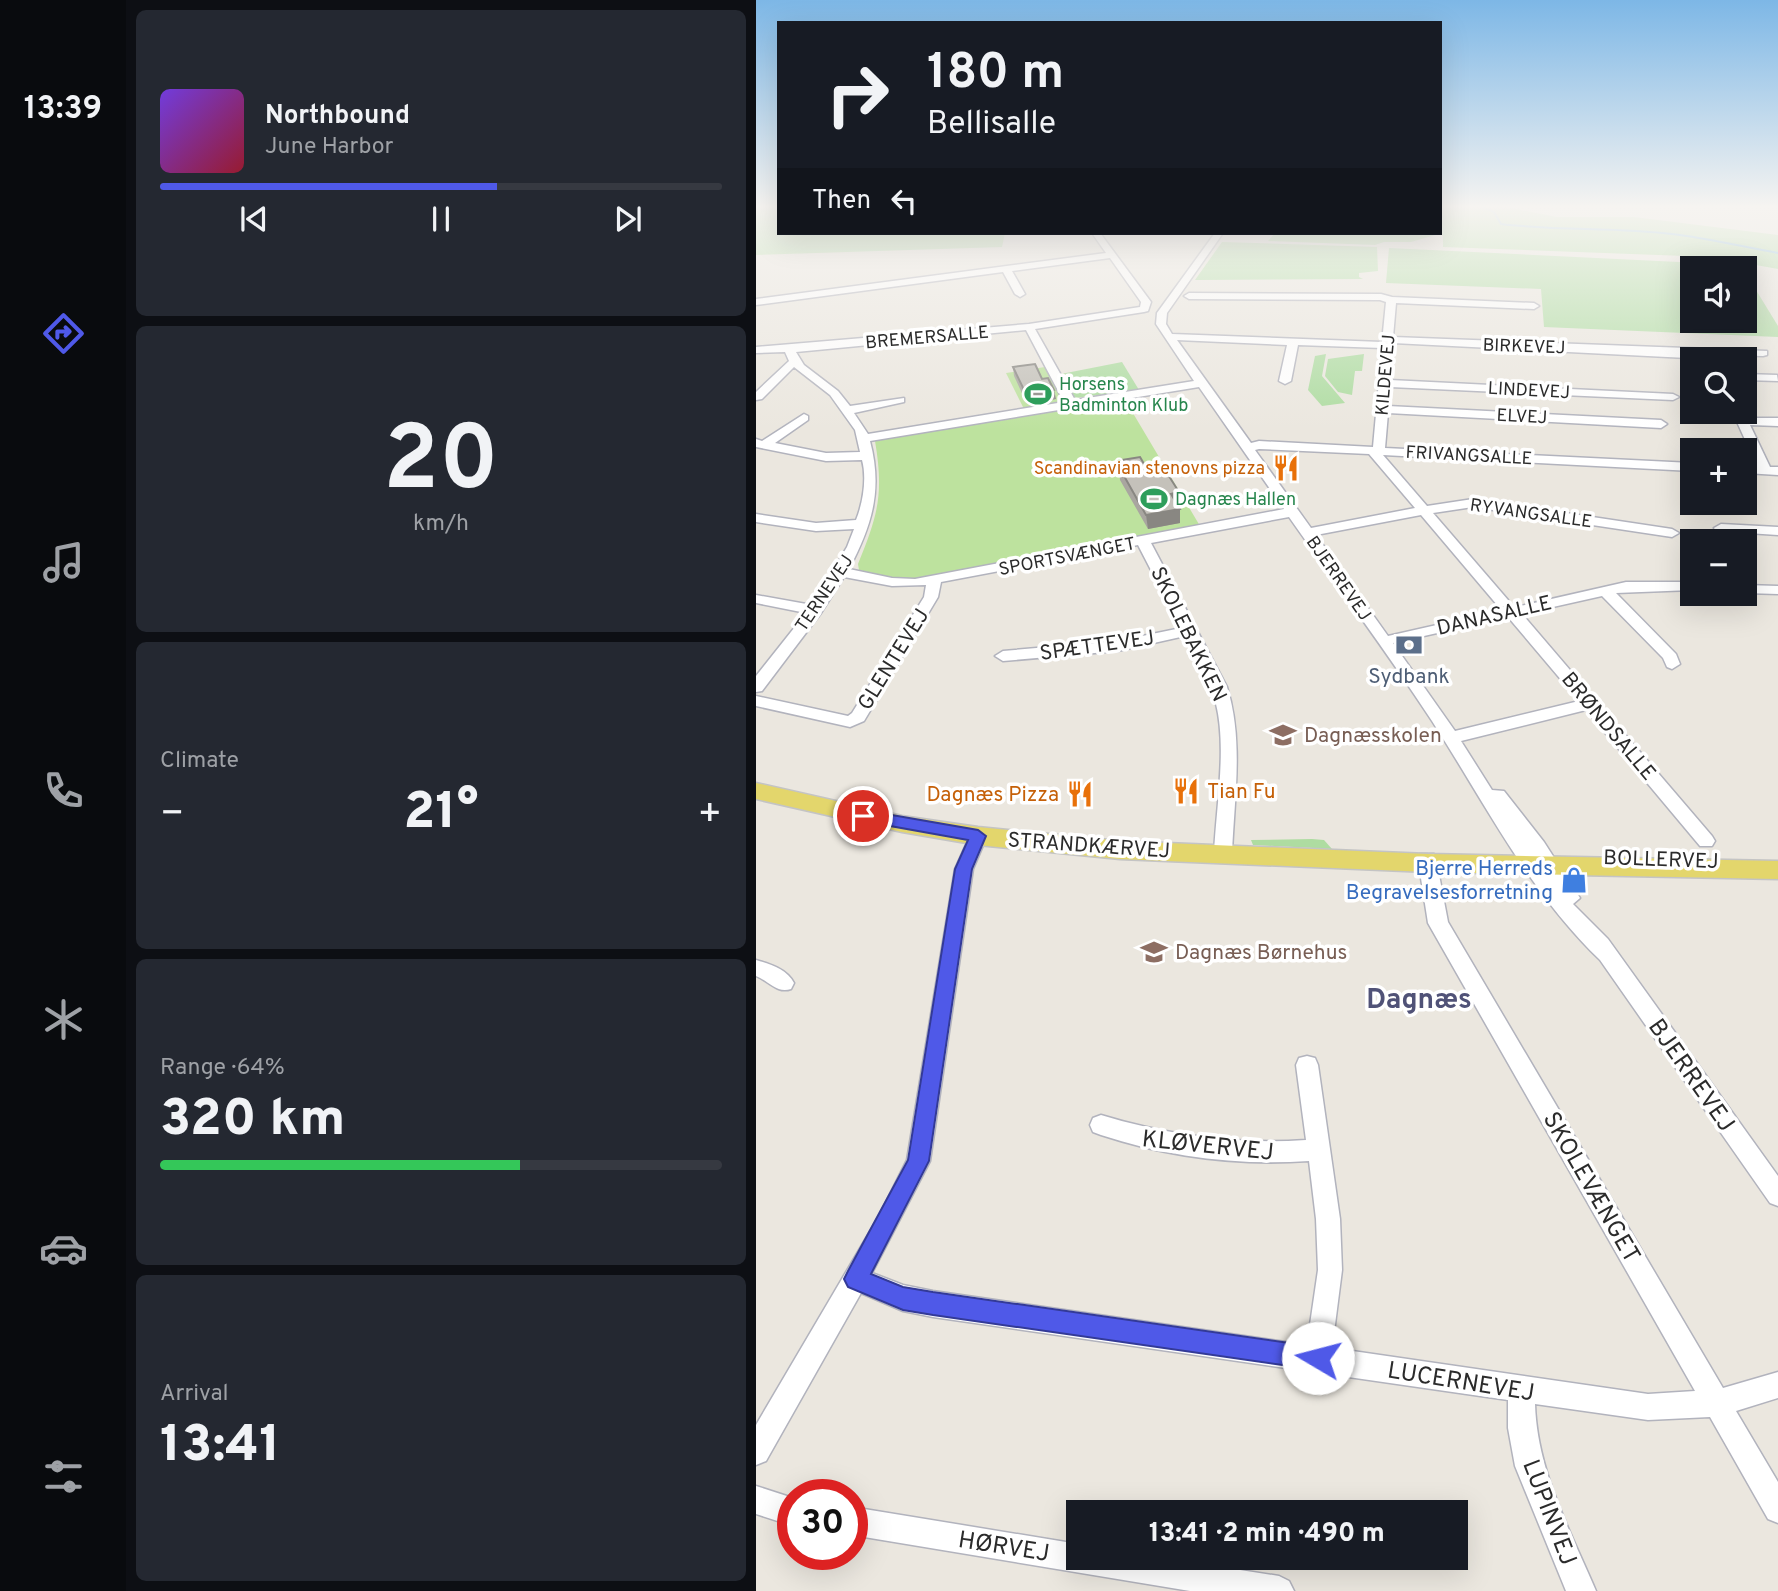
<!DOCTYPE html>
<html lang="en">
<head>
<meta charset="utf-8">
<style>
	:root { --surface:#171b24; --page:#242831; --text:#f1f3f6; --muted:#9ea1a6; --line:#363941; --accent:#4f59e8 }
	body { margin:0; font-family:Overpass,sans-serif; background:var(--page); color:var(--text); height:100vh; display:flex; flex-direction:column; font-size:26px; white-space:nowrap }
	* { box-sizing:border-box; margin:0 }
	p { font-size:23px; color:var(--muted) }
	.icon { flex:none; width:38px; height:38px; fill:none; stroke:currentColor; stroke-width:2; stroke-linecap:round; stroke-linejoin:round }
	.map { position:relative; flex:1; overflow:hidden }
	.details { display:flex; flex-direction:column; gap:10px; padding:10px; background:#0d0f14; width:630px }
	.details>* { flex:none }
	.guide { position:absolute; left:21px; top:21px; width:665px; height:214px; border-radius:0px; box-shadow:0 7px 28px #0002; background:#171b24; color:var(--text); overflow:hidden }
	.buttons { position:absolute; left:924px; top:256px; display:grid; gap:14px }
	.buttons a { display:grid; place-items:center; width:77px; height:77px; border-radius:0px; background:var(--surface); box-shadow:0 7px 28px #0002; font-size:35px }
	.speed { position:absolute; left:21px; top:1479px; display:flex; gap:14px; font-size:35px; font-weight:700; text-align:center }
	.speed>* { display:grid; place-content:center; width:91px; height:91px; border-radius:50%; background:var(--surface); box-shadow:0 7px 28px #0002; line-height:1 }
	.speed .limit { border:10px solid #d22; background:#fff; color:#111 }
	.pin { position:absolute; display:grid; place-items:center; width:60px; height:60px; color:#fff; margin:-30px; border:4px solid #fff; border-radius:50%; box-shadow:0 2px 7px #0007 }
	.me { position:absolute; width:77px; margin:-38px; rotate:278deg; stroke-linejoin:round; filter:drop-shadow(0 0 5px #0008) }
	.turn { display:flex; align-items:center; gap:24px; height:147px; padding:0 35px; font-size:32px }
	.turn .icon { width:91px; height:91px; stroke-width:2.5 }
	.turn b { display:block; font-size:49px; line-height:60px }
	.then { display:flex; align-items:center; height:66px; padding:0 35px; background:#0003; gap:14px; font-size:26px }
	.big { font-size:52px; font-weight:800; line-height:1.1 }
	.details .tile { flex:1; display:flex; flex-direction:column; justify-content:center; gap:10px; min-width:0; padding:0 24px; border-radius:10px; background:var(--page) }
	.details .dial { align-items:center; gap:0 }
	.dial b { font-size:91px; line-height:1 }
	.song { display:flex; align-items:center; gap:21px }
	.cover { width:84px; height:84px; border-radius:10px; background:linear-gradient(135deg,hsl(260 70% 55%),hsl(350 70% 35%)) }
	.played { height:7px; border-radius:4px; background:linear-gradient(90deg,var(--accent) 60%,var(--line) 60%) }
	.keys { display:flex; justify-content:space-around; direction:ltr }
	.heat { display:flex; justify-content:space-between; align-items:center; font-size:38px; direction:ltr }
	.charge { height:10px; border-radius:5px; background:linear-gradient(90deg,#34c759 64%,var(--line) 0) }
	.trip { position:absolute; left:310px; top:1500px; width:402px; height:70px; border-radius:0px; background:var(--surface); box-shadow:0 7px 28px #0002; font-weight:800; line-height:70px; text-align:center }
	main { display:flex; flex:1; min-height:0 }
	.menu { display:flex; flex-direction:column; width:126px; justify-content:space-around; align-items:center; background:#090b0e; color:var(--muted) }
	.menu .icon { width:49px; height:49px }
	.menu .current { color:var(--accent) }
	.menu b { font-size:32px; color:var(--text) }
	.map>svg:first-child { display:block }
</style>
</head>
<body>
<main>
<nav class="menu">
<b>13:39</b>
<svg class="icon current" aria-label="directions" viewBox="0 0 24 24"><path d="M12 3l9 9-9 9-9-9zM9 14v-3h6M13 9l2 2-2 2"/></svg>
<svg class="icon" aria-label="music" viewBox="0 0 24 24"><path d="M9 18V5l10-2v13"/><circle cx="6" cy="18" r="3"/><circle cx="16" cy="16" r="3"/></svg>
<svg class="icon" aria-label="phone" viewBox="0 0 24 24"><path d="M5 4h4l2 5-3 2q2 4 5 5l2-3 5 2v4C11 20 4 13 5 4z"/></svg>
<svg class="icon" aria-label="climate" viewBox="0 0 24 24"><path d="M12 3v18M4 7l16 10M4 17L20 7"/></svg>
<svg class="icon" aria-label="car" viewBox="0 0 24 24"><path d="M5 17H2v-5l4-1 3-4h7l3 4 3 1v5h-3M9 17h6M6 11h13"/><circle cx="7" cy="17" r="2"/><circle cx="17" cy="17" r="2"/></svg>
<svg class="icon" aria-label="filters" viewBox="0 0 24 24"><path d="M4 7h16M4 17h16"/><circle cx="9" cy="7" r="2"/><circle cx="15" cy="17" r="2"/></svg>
</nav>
<section class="details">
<div class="tile">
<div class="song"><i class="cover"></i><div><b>Northbound</b><p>June Harbor</p></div></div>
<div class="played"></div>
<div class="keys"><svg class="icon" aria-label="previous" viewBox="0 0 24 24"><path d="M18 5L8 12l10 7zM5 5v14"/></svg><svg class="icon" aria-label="pause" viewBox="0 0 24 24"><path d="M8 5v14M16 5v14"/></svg><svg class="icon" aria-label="next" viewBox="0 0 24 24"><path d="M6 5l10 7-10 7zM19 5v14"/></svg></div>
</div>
<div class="tile dial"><b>20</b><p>km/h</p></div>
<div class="tile"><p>Climate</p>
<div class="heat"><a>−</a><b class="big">21°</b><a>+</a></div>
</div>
<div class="tile"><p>Range · 64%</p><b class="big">320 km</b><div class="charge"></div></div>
<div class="tile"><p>Arrival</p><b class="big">13:41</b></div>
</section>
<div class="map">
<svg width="1022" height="1591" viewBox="0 0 1022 1591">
	<rect width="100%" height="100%" fill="#ebe7df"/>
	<g fill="#aedca1">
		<path d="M 0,207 L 23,207 L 23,233 L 249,233 L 246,247 L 0,255 Z"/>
		<path d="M 684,207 L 750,207 L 801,217 L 878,217 L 1022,235 L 1022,269 L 956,257 L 687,247 L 687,236 L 683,234 L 655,242 L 628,242 L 619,245 L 512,241 L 519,233 L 684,233 Z"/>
		<path d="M 466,242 L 621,247 L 622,271 L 603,273 L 603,277 L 607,279 L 439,280 Z"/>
		<path d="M 633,248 L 985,265 L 986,268 L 936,268 L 936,320 L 989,320 L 989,272 L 1022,326 L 1022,337 L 788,327 L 785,289 L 630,283 Z"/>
		<path d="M 570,354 L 566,376 L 589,403 L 566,406 L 552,390 L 559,356 Z"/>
		<path d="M 608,354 L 606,371 L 599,371 L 596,395 L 582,392 L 569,376 L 572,359 Z"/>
		<path d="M 366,362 L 383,390 L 319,398 L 305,374 Z"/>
		<path d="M 556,839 L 568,840 L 576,849 L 497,845 L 495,840 Z"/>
	</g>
	<g fill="#bde29e">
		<path d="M 289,367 L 307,400 L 303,403 L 268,409 L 250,373 Z"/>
		<path d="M 368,398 L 444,526 L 164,578 L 139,578 L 103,570 L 102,564 C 122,515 128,494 119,441 L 122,438 Z"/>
	</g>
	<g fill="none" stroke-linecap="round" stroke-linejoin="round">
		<path stroke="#7dbbe3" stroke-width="2" d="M 726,207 L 738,212 L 745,224 C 802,231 859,227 916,234 C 952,238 987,247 1022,253"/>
		<g stroke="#b2b3bd" stroke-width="3">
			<g id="minor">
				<path d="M 336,233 L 344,233 L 395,302 L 392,311 L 388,312 L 279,329 L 319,400 L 438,381 L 400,324 L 401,313 L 459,233 L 467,233 L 411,313 L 410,324 L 416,334 L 626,342 L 630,302 L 624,300 L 433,299 L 428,296 L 433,293 L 625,294 L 636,297 L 778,303 L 783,306 L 778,309 L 640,303 L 637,337 L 1011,351 L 1011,355 L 1007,356 L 961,355 L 962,359 L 951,359 L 637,343 L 634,380 L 917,394 L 923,397 L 917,400 L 634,387 L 632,406 L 905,420 L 911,424 L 905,428 L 632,413 L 629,448 L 936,463 L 936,471 L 627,455 L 671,506 L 717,499 L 916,529 L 923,533 L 916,537 L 717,507 L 677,513 L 752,600 L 754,603 L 752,606 L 742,606 L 665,515 L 560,535 L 632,636 L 870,582 L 936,582 L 936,590 L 860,593 L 920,654 L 924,664 L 916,669 L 911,667 L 907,658 L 846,596 L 766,614 L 956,836 L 959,841 L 956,846 L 944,846 L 830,710 L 705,741 L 736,790 L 748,791 L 788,842 L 824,898 L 817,904 L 852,939 L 1022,1176 L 1022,1206 L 1014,1203 L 844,960 C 773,892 729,803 676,721 C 631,652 580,584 533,517 L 395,543 L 471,687 C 488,740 478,800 476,854 L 474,859 L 460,859 L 458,854 C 460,808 471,748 460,704 C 455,680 440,658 429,636 L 362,651 L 247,661 L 239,656 L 247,651 L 362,641 L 425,628 L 382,545 L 185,582 L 182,597 L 108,721 L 94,727 L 0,706 L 0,696 L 92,716 L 96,713 L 168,597 L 170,585 L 136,586 L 88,577 L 65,613 L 6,691 L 0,692 L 0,676 L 50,613 L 0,603 L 0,595 L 56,605 L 91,547 L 98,529 L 60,531 L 0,522 L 0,514 L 60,523 L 100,520 C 107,503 111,478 106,460 L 70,461 L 0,447 L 0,439 L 6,441 L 48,414 L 52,416 L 52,420 L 19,443 L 70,453 L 104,452 L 99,430 L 74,395 L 38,367 L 6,399 L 0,400 L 0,392 L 33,361 L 29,352 L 0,353 L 0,347 L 273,324 L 384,307 L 385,302 L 354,258 L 256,271 L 269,294 L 264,297 L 259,294 L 247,272 L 0,305 L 0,299 L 350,253 ZM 270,330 L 308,402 L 112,434 L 98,413 L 148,402 L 148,398 L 94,406 L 82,391 L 48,365 L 40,352 ZM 421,340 L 531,345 L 523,381 L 529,384 L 535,381 L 542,345 L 626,348 L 617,447 L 503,441 L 495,443 ZM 443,387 L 528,509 L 159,579 L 136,578 L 93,569 C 116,525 127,490 114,441 ZM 503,449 L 613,454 L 659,508 L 555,528 L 499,450 ZM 752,617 L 823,701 L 699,731 L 637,643 Z"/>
				<path d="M 989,374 L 1021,375 L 1022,381 L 989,380 Z"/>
				<path d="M 976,411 L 988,411 L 991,418 L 1022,418 L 1022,426 L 994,425 L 1014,467 L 1022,467 L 1022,475 L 989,473 L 989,465 L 1001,466 Z"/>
				<path d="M 965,524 L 1022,527 L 1022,535 L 960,531 L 958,528 Z"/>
				<path d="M 989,585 L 1022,586 L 1022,594 L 989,593 Z"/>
				<path d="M 222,829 L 228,831 L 231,836 L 217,869 L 174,1161 L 116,1273 L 147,1285 L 177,1291 L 551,1345 L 562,1270 L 560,1219 L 553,1161 C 483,1166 412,1157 345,1135 L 337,1132 L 334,1125 L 337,1118 L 345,1115 C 411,1135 481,1145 550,1140 L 540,1065 L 543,1058 L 551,1056 L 559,1058 L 562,1065 L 584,1219 L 586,1270 L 576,1348 L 892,1394 L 939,1391 L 672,923 L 662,859 L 664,854 L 678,854 L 680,859 L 692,922 L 967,1388 L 1022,1372 L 1022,1398 L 980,1411 L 1022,1482 L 1022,1523 L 1012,1519 L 954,1417 L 892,1420 L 779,1404 C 781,1471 814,1530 840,1591 L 810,1591 L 759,1466 L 752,1428 L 752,1400 L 177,1317 L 147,1311 L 105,1293 L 10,1461 L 0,1465 L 0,1425 L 123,1216 L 151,1160 L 199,869 L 216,831 Z"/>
				<path d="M 0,960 C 14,964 31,969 38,983 L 35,989 C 21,994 13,981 0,976 Z"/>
				<path d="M 0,1486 L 37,1498 L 37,1526 L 0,1514 Z"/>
				<path d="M 96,1507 L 322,1544 L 322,1558 L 408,1558 L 523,1576 L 533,1581 L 538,1591 L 434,1591 L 96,1535 Z"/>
			</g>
		</g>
		<g stroke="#c4c4c4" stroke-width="3">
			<path id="major" d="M 0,783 L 146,816 L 222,827 L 364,841 L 672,854 L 1022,861 L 1022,879 L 672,872 L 364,859 L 222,845 L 146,832 L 0,799 Z"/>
		</g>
		<use href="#minor" fill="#fff" fill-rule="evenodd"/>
		<use href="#major" fill="#e3d66c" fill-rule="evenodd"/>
	</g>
	<g fill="#a9a6a0">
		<path d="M 257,367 L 286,379 L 300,399 L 271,404 L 258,376 Z"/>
		<path d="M 366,460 L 395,476 L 424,505 L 422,506 L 424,509 L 424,523 L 392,529 L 364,480 L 363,467 L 367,467 Z"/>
	</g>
	<g fill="#898782">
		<path d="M 298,390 L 300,399 L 271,404 L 270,394 Z"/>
		<path d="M 423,492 L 424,505 L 415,507 L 415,494 Z"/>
		<path d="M 424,509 L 424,523 L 392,529 L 390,515 Z"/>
	</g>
	<g fill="#c4c1ba" stroke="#898782" stroke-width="2">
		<path d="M 279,364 L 286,379 L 292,378 L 298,390 L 270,394 L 257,367 Z"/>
		<path d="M 384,457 L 395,476 L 411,473 L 423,492 L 415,494 L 424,509 L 390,515 L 363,467 L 370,466 L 366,460 Z"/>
	</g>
	<linearGradient id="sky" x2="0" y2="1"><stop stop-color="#7db7e6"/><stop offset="0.48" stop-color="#f6f4f1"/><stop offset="1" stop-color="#f6f4f1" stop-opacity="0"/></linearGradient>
	<rect width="1022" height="430" fill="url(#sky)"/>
	<path fill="#4f59e8" stroke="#333a97" stroke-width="2" d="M 107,810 L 222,830 L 230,836 L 216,869 L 173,1161 L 115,1274 L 147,1287 L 177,1292 L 562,1347 L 571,1350 L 574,1358 L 571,1367 L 562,1370 L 177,1315 L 147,1310 L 92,1287 L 88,1279 L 92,1271 L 152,1160 L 199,869 L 212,840 L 101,820 L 99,816 L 101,812 Z"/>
	<defs>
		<g id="stadium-bare" transform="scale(2.1)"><path d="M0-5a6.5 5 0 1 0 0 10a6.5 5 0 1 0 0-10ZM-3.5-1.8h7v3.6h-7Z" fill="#2e9e5b" stroke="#fff" stroke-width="2.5" paint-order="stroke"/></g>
		<g id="restaurant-bare" transform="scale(2.1)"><path d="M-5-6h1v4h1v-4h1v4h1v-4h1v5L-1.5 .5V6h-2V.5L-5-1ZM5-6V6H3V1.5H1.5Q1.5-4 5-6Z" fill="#e8710a" stroke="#fff" stroke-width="2.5" paint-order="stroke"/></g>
		<g id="bank-bare" transform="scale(2.1)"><path d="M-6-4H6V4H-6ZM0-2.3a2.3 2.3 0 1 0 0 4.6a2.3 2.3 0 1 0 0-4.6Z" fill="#5c6f8a" stroke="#fff" stroke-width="2.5" paint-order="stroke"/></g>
		<g id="school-bare" transform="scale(2.1)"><path d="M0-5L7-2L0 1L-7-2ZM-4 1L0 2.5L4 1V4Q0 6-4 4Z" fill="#8d6e63" stroke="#fff" stroke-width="2.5" paint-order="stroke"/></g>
		<g id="shop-bare" transform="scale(2.1)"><path d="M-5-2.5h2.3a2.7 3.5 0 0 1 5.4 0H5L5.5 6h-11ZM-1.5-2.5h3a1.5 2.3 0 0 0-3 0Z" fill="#3f7fe0" stroke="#fff" stroke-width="2.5" paint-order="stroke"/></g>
	</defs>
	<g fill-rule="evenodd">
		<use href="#stadium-bare" x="282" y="394"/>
		<use href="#restaurant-bare" x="530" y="468"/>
		<use href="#stadium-bare" x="398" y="499"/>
		<use href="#bank-bare" x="653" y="645"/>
		<use href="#school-bare" x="527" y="735"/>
		<use href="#restaurant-bare" x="430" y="791"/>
		<use href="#restaurant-bare" x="324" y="794"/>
		<use href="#shop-bare" x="818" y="880"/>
		<use href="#school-bare" x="398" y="952"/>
	</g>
	<g text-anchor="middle" stroke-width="7" stroke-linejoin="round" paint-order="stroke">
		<g font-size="18" fill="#2b2b2b" stroke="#fff">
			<text transform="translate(171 337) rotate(-5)" y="6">BREMERSALLE</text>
			<text transform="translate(768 346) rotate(2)" y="6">BIRKEVEJ</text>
			<text transform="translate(629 375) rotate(-85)" y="6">KILDEVEJ</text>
			<text transform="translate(773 390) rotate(3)" y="6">LINDEVEJ</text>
			<text transform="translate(766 416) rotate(3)" y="6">ELVEJ</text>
			<text transform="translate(713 455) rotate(3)" y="6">FRIVANGSALLE</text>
			<text transform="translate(775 513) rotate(8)" y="6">RYVANGSALLE</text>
			<text transform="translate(311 556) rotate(-11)" y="6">SPORTSVÆNGET</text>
			<text transform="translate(583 578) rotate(55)" y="6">BJERREVEJ</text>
			<text transform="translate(68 593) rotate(-56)" y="6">TERNEVEJ</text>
		</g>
		<g font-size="18" fill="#27864d" stroke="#fff" text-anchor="start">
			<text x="303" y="390">Horsens<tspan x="303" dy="21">Badminton Klub</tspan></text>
			<text x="419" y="505">Dagnæs Hallen</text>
		</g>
		<g font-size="18" fill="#c56008" stroke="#fff" text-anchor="end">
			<text x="509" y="474">Scandinavian stenovns pizza</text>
		</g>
		<g font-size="21" fill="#2b2b2b" stroke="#fff">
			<text transform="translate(738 615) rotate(-13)" y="7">DANASALLE</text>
			<text transform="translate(433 634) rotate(64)" y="7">SKOLEBAKKEN</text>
			<text transform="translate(341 645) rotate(-8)" y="7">SPÆTTEVEJ</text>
			<text transform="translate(137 659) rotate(-58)" y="7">GLENTEVEJ</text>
			<text transform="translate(853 726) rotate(50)" y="7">BRØNDSALLE</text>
			<text transform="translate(333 845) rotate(4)" y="7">STRANDKÆRVEJ</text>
			<text transform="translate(905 859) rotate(2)" y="7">BOLLERVEJ</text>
		</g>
		<g font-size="21" fill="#4e5e75" stroke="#fff">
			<text x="653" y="683">Sydbank</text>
		</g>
		<g font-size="21" fill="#785e54" stroke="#fff" text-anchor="start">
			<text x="548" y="742">Dagnæsskolen</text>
			<text x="419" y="959">Dagnæs Børnehus</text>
		</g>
		<g font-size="21" fill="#c56008" stroke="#fff" text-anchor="start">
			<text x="451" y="798">Tian Fu</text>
			<text x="303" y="801" text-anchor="end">Dagnæs Pizza</text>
		</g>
		<g font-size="21" fill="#366cbe" stroke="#fff" text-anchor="end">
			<text x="797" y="875">Bjerre Herreds<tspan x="797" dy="24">Begravelsesforretning</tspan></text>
		</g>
		<g font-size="24" fill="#2b2b2b" stroke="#fff">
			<text transform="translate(936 1075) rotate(55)" y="8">BJERREVEJ</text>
			<text transform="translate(452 1145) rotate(6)" y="8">KLØVERVEJ</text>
			<text transform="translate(836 1187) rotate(60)" y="8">SKOLEVÆNGET</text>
			<text transform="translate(705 1381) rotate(9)" y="8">LUCERNEVEJ</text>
			<text transform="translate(794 1512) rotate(69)" y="8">LUPINVEJ</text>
			<text transform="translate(248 1546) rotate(9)" y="8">HØRVEJ</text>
		</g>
		<g font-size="28" font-weight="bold" fill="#505277" stroke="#fff">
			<text x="663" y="1008">Dagnæs</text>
		</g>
	</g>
</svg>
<div class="buttons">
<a><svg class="icon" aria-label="sound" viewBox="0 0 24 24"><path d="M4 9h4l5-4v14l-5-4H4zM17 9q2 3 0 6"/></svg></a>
<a><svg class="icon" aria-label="search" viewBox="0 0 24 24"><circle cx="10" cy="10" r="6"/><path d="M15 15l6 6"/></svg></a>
<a>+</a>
<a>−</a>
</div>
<div class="speed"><div class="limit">30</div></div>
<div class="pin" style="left:107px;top:816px;background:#d93025"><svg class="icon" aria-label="arrive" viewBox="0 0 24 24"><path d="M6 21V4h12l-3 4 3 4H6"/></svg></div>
<svg class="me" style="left:562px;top:1358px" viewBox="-20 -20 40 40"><circle r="19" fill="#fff"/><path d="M0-13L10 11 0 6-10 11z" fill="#4f59e8"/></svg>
<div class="trip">13:41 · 2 min · 490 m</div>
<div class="guide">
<div class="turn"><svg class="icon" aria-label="right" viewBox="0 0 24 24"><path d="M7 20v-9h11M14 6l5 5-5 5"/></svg><div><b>180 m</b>Bellisalle</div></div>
<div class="then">Then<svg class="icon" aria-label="left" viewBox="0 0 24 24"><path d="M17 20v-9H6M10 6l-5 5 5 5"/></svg></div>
</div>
</div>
</main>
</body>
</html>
